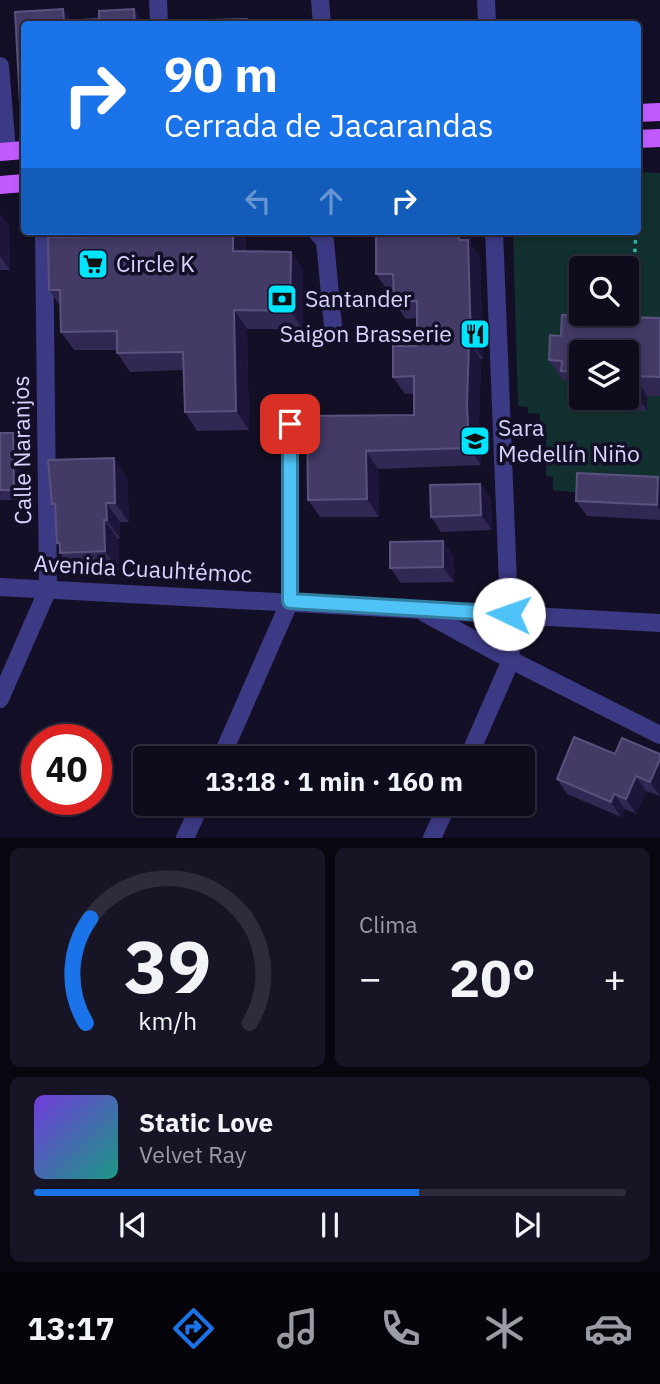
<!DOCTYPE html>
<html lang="es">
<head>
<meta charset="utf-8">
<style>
	:root { --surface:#0e0b1c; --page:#171425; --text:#f1f3f6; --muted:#9b9ba3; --line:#2e2b3b; --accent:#1a73e8 }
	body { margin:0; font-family:"IBM Plex Sans",sans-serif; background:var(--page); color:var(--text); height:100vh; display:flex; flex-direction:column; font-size:26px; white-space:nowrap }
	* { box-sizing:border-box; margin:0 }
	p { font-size:23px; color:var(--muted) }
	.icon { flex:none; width:38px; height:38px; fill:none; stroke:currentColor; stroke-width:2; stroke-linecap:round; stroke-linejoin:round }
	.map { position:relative; height:838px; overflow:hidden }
	.sheet { display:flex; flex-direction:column; gap:10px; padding:10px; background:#08060f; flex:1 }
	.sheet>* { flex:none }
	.banner { position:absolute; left:21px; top:21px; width:620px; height:214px; border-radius:7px; box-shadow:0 4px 10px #0003,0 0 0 2px var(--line); background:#1a73e8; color:#fff; overflow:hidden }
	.controls { position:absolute; left:569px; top:256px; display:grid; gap:14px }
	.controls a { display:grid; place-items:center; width:70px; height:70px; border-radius:7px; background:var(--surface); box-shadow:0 4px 10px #0003,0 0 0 2px var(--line); font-size:35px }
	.speed { position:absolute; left:21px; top:724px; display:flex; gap:14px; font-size:35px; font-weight:700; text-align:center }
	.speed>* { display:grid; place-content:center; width:91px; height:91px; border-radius:50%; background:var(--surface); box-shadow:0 4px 10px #0003,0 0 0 2px var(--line); line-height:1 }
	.speed .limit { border:10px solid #d22; background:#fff; color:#111 }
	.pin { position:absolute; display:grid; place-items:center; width:60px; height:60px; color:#fff; margin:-30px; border-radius:14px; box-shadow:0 4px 10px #0006 }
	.me { position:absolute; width:77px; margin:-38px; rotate:273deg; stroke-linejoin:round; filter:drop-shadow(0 0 5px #0008) }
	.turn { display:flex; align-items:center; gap:24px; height:147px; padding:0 28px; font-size:32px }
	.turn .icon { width:91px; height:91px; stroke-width:2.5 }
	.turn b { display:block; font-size:49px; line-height:60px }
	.lanes { display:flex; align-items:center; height:66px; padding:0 28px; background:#0003; justify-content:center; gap:35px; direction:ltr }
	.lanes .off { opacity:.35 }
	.big { font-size:52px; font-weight:700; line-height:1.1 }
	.sheet .tile { flex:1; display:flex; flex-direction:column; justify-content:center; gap:10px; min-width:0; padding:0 24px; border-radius:10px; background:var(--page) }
	.sheet .dial { align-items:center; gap:0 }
	.dial svg { height:182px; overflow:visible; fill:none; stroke:var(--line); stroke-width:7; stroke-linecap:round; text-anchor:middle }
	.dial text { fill:var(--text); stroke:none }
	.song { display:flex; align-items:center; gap:21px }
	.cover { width:84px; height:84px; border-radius:10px; background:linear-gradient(135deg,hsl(260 70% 55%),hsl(170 70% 35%)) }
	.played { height:7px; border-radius:4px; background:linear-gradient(90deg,var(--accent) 65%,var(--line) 65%) }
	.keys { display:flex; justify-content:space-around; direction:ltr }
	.heat { display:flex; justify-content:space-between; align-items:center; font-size:38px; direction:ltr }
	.sheet .tiles { flex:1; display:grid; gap:10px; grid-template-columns:1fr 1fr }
	.tile:last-child { grid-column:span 2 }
	.trip { position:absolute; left:133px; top:746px; width:402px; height:70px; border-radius:7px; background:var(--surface); box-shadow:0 4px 10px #0003,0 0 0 2px var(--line); font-weight:700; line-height:70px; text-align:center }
	.tabs { display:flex; height:112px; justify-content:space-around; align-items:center; background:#06040b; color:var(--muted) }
	.tabs .icon { width:49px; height:49px }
	.tabs .current { color:var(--accent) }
	.tabs b { font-size:32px; color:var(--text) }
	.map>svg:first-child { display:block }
</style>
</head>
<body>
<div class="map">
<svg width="660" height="838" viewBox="0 0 660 838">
	<rect width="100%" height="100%" fill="#130f26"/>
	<path fill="#12302f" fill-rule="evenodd" d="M 637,172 L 660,173 L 660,484 L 583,493 L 553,490 L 553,477 L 546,476 L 546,424 L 540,422 L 540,414 L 528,413 L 528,407 L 518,406 L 513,231 L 637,231 ZM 581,268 L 626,268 L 626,313 L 581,313 ZM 581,352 L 626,352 L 626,397 L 581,397 Z"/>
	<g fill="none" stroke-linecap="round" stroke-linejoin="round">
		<g stroke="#2fb8b0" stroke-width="3.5" stroke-dasharray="3.5 5" stroke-linecap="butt">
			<path d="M 637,208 L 641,155"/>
			<path d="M 631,320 L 636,231"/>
		</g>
		<g stroke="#3d3a85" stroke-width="18">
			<path d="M 158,0 L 159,24"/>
			<path d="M 320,0 L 322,24"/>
			<path d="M 486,0 L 487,24"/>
			<path d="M 0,66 L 7,151"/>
			<path d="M 316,231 L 325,241 L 333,326"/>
			<path d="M 0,587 L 660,623"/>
			<path d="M 425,613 L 511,660 L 660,735"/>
			<path d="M 0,699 L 48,589 L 44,231"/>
			<path d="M 221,758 L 290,601 L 290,423"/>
			<path d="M 468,758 L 511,660 L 494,231"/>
			<path d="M 185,838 L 201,803"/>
			<path d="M 432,838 L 448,803"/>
		</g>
		<g stroke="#c25bff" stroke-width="18">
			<path d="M 637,113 L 660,112"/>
			<path d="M 637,139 L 660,138"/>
			<path d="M 0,152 L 24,150"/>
			<path d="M 0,185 L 24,183"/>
		</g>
	</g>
	<g fill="#312854">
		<path d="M 0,214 L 9,226 L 10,270 L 0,270 Z"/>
		<path d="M 245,231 L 246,251 L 303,270 L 303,329 L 247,329 L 249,430 L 197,431 L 185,412 L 183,370 L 130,372 L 117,353 L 117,350 L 74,350 L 61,332 L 61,307 L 49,290 L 115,236 Z"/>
		<path d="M 376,231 L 470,231 L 471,232 L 471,244 L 480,257 L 483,359 L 481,359 L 479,422 L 481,465 L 378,469 L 379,517 L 320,517 L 308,500 L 307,416 L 414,415 L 414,394 L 405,394 L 393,377 L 417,346 L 417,318 L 406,319 L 394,302 L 393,291 L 388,291 L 376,274 Z"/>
		<path d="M 627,314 L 629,317 L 660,318 L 660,396 L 647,396 L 647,411 L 610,410 L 601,397 L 626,397 L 626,352 L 581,352 L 581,391 L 575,391 L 567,380 L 563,380 L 549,360 L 561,336 Z"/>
		<path d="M 0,433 L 20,443 L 21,500 L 0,500 Z"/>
		<path d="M 127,478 L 129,522 L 120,522 L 120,539 L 118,539 L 119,570 L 74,572 L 60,553 L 60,548 L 57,543 L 56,510 L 52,504 Z"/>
		<path d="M 660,479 L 660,520 L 587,516 L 576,501 Z"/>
		<path d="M 480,484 L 491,499 L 492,530 L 441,532 L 431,517 Z"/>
		<path d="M 454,556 L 454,582 L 401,583 L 390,568 Z"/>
		<path d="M 615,754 L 660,754 L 660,796 L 646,791 L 636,814 L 625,809 L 621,817 L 567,794 L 557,779 Z"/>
	</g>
	<g fill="#1d163a">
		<path d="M 63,9 L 74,24 L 64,21 Z"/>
		<path d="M 134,9 L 145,24 L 135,24 Z"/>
		<path d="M 0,214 L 9,226 L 10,270 L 0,256 Z"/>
		<path d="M 233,231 L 245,231 L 246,269 L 233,251 Z"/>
		<path d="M 459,231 L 470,231 L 471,244 L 480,257 L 483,359 L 471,342 L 459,240 Z"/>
		<path d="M 291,252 L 303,270 L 303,329 L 290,311 Z"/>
		<path d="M 234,310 L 247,329 L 249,430 L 236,411 Z"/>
		<path d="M 469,342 L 481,359 L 479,422 L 481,465 L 469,448 L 467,405 Z"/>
		<path d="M 634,376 L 647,396 L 647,411 L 633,391 Z"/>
		<path d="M 13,433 L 20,443 L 21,500 L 14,490 Z"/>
		<path d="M 366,451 L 378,469 L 379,517 L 367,499 Z"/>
		<path d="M 114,458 L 127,478 L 129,522 L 115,503 Z"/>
		<path d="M 658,477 L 660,479 L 660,510 L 657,505 Z"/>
		<path d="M 480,484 L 491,499 L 492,530 L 481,515 Z"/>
		<path d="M 106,503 L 120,522 L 120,539 L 107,520 Z"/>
		<path d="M 104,520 L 118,539 L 119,570 L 105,551 Z"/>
		<path d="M 443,541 L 454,556 L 454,582 L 443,567 Z"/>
		<path d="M 660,759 L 660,796 L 650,782 Z"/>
		<path d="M 636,776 L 646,791 L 636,814 L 626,799 Z"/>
		<path d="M 614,794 L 625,809 L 621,817 L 611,802 Z"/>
	</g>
	<g fill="#433a66" stroke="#5a527e" stroke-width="2">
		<path d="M 63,9 L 64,21 L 99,19 L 99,11 L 134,9 L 135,24 L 24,24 L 24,103 L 20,103 L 15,12 Z"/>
		<path d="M 247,19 L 247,24 L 171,24 L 171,21 Z"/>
		<path d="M 114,231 L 233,231 L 233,251 L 291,252 L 290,311 L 234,310 L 236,411 L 185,412 L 183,352 L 117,353 L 117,331 L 61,332 L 60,290 L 49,290 L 48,237 L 115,236 Z"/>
		<path d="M 376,231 L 459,231 L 459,240 L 468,240 L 471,342 L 469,342 L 467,405 L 469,448 L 366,451 L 367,499 L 308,500 L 307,416 L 414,415 L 414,376 L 393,377 L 393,346 L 417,346 L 417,301 L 394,302 L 393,274 L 376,274 Z"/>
		<path d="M 606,314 L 627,314 L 627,317 L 660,318 L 660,377 L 634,376 L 633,391 L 626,391 L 626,352 L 581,352 L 581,372 L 561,371 L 562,361 L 549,360 L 550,335 L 561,336 L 562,315 L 606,316 Z"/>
		<path d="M 0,433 L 13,433 L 14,490 L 0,490 Z"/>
		<path d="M 114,458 L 115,503 L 106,503 L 107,520 L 104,520 L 105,551 L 60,553 L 60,543 L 57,543 L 55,504 L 52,504 L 48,460 Z"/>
		<path d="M 577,473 L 658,477 L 657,505 L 576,501 Z"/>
		<path d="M 480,484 L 481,515 L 431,517 L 430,485 Z"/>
		<path d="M 443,541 L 443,567 L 390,568 L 390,542 Z"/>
		<path d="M 574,737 L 615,754 L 622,738 L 660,754 L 660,759 L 650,782 L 636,776 L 626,799 L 614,794 L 611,802 L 557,779 Z"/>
	</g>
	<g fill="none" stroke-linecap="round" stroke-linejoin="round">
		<g stroke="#337fa1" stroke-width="18">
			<path id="route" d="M 290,424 L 290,601 L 509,614"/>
		</g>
		<use href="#route" stroke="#4fc3f7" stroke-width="12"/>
	</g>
	<defs>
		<g id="supermarket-square" transform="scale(1.575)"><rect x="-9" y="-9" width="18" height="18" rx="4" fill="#00e5ff" stroke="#130f26"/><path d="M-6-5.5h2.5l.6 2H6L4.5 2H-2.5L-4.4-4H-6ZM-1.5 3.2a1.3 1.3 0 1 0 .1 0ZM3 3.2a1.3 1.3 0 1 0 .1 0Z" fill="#111"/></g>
		<g id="bank-square" transform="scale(1.575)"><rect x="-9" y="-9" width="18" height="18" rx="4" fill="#00e5ff" stroke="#130f26"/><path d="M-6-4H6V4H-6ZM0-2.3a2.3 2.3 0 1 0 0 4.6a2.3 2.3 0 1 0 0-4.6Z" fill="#111"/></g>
		<g id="restaurant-square" transform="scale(1.575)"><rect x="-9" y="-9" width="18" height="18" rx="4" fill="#00e5ff" stroke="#130f26"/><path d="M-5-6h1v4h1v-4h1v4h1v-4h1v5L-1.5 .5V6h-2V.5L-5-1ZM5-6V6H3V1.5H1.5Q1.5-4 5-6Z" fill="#111"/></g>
		<g id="school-square" transform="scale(1.575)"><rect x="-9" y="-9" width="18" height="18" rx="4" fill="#00e5ff" stroke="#130f26"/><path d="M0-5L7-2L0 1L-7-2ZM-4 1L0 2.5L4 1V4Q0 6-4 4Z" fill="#111"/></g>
	</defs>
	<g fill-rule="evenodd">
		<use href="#supermarket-square" x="93" y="264"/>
		<use href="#bank-square" x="282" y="299"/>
		<use href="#restaurant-square" x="475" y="334"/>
		<use href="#school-square" x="475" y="441"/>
	</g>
	<g text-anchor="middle" stroke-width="7" stroke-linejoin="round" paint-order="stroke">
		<g font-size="23" fill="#d9d4ff" stroke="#130f26" text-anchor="start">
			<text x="116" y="272">Circle K</text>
			<text x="305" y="307">Santander</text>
			<text x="452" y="342" text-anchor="end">Saigon Brasserie</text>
			<text x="498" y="436">Sara<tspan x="498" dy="26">Medellín Niño</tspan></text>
		</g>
		<g font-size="23" fill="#d9d4ff" stroke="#130f26">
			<text transform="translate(22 450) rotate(-91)" y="8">Calle Naranjos</text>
			<text transform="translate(143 569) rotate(3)" y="8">Avenida Cuauhtémoc</text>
		</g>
	</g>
</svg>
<div class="controls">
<a><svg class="icon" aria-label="search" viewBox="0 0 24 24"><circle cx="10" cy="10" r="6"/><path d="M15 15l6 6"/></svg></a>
<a><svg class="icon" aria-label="layers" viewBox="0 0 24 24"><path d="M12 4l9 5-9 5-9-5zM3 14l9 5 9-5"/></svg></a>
</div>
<div class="speed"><div class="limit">40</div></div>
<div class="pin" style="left:290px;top:424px;background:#d93025"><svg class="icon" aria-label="arrive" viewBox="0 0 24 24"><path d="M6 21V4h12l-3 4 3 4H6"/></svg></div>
<svg class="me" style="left:509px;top:614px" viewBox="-20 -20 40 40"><circle r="19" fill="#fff"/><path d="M0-13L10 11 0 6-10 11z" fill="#4fc3f7"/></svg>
<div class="trip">13:18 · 1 min · 160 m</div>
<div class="banner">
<div class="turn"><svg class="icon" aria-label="right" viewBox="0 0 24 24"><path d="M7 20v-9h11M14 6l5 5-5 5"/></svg><div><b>90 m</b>Cerrada de Jacarandas</div></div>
<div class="lanes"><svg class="icon off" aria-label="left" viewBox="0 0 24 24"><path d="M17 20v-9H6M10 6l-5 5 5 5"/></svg><svg class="icon off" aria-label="ahead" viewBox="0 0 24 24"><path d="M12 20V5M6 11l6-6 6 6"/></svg><svg class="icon" aria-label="right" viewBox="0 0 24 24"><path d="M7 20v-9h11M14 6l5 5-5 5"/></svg></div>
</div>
</div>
<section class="sheet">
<div class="tiles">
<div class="tile dial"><svg viewBox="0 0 100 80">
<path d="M14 69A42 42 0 1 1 86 69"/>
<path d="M14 69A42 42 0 0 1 16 23" stroke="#1a73e8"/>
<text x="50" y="56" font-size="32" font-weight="700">39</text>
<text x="50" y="72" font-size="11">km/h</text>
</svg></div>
<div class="tile"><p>Clima</p>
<div class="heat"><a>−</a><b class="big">20°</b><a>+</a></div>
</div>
<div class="tile">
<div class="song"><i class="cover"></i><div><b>Static Love</b><p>Velvet Ray</p></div></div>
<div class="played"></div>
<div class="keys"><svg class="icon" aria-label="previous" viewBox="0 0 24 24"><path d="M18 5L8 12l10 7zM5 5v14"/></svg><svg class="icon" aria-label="pause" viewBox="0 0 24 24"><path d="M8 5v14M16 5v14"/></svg><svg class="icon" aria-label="next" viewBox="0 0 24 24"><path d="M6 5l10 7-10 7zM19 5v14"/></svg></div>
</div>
</div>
</section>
<nav class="tabs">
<b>13:17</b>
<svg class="icon current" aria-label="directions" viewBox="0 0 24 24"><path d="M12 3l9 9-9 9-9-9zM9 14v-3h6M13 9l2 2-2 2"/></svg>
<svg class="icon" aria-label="music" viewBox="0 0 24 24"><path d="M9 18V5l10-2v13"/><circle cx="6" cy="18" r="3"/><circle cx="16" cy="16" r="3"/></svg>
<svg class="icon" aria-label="phone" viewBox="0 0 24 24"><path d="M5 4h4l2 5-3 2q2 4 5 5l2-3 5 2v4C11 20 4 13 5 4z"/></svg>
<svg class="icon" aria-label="climate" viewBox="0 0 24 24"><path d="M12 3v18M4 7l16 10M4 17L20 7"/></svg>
<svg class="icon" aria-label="car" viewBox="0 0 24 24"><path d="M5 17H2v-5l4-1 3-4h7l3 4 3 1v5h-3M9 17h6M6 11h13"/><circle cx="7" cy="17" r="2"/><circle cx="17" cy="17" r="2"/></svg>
</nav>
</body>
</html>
